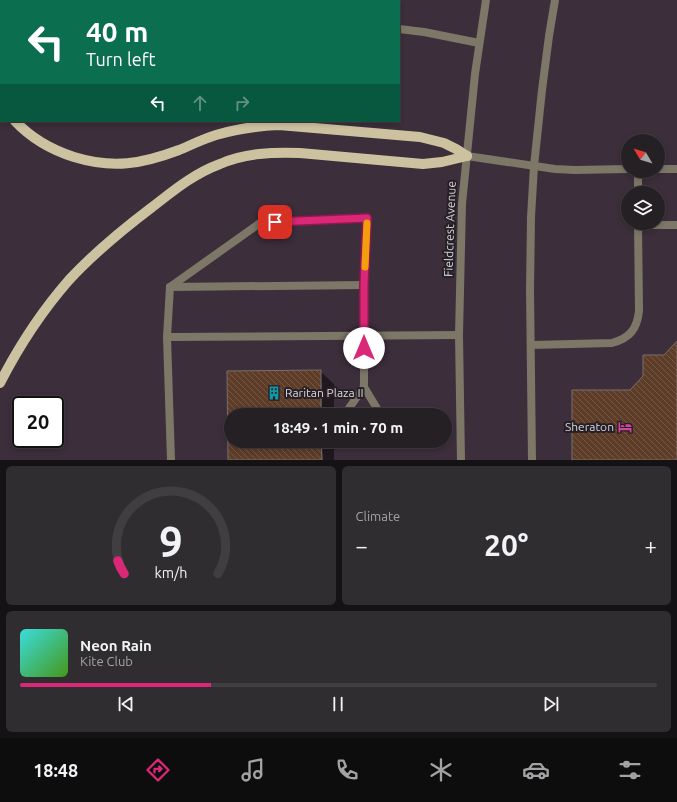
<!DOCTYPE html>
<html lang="en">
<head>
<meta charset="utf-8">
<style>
	:root { --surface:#242024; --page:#302d31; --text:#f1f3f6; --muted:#a3a3a6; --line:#413e41; --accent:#db2777 }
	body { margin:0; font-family:Ubuntu,sans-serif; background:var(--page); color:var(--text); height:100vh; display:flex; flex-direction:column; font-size:15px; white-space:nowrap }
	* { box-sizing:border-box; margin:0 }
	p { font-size:13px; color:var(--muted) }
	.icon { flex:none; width:22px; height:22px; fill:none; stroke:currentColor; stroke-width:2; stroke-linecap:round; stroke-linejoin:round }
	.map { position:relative; height:460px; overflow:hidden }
	.side { display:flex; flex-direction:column; gap:6px; padding:6px; background:#141214; flex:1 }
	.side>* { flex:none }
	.guide { position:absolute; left:0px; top:0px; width:400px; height:122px; box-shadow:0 2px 6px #0003,0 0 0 1px var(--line); background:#0b6e4f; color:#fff; overflow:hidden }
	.needle { width:26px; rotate:308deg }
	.fabs { position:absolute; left:621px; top:134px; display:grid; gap:8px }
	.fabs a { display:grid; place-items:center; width:44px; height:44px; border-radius:50%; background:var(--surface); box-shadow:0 2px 6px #0003,0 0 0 1px var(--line); font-size:20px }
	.speed { position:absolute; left:12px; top:396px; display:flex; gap:8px; font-size:20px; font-weight:700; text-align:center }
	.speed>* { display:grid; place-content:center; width:52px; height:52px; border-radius:50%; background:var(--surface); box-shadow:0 2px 6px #0003,0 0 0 1px var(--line); line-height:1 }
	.speed .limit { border:2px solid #111; border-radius:6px; background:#fff; color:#111 }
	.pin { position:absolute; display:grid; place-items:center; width:34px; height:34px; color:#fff; margin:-17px; border-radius:8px; box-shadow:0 2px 6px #0006 }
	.me { position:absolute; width:44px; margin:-22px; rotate:0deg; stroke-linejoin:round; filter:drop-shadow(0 0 3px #0008) }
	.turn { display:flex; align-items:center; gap:14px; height:84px; padding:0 20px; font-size:18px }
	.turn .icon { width:52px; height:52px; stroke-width:2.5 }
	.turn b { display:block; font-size:28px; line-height:34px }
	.lanes { display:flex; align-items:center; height:38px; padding:0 20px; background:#0003; justify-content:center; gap:20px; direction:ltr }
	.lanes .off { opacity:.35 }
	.big { font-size:30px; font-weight:600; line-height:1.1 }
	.side .tile { flex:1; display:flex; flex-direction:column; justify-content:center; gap:6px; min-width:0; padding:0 14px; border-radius:6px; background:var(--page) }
	.side .dial { align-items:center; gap:0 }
	.dial svg { height:104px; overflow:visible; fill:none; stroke:var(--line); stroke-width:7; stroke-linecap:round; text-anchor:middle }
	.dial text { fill:var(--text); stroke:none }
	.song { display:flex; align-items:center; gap:12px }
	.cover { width:48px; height:48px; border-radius:6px; background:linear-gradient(135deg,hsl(180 70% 55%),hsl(100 70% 35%)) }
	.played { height:4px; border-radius:2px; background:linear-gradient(90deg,var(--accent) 30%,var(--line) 30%) }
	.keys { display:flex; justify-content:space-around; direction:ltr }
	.heat { display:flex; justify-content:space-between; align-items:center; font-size:22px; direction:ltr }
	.side .tiles { flex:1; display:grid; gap:6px; grid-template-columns:1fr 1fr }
	.tile:last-child { grid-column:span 2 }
	.trip { position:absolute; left:224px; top:408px; width:228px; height:40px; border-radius:20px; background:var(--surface); box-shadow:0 2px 6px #0003,0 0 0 1px var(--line); font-weight:600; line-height:40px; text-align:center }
	.dock { display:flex; height:64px; justify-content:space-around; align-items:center; background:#0e0d0e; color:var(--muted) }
	.dock .icon { width:28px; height:28px }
	.dock .active { color:var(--accent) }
	.dock b { font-size:18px; color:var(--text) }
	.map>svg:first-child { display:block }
</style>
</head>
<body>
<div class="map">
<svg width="677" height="460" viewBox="0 0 677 460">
	<defs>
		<pattern id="building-back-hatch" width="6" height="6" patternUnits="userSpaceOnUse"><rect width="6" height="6" fill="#5d3c28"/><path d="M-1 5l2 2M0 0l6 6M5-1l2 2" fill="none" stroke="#745747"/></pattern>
	</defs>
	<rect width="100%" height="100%" fill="#302a30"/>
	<path fill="#3c2e3b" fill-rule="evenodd" d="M 3,0 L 677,0 L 677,460 L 0,460 L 0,14 L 1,10 L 1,121 L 399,121 L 399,1 L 3,1 ZM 628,141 L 658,141 L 658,171 L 628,171 ZM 628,193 L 658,193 L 658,223 L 628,223 ZM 21,405 L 55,405 L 55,439 L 21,439 ZM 231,415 L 445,415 L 445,441 L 231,441 Z"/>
	<g fill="#0007">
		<path d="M 108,0 L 176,0 L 176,1 L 107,1 Z"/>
		<path d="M 320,371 L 334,384 L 334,415 L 322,415 L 322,383 L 320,383 L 320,415 L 231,415 L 231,441 L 320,441 L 321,460 L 229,460 L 228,372 Z"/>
		<path d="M 322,441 L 334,441 L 334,460 L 323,460 Z"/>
	</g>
	<g fill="url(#building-back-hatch)" stroke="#79706b">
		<path d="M 677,341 L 677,460 L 572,460 L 572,390 L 630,390 L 643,376 L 643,355 L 664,355 Z"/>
		<path d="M 321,370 L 321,415 L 231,415 L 231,441 L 321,441 L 322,460 L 228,460 L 227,371 Z"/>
	</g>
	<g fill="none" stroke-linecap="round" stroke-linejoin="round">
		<g stroke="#7c7767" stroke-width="8">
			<path d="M 230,0 L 234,1"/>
			<path d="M 64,1 L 64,0"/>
			<path d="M 212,1 L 215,0"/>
			<path d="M 362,1 L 363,0"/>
			<path d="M 399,29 L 424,32 L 479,43"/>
			<path d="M 467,156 L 555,169 L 575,170 L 628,169"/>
			<path d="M 658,169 L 677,169"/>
			<path d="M 638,171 L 638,193"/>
			<path d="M 638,225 L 677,225"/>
			<path d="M 170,287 L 260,223 L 367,218 L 364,285 L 364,387"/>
			<path d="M 170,287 L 364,285"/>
			<path d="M 170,287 L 167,337 L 171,460"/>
			<path d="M 167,337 L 459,335"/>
			<path d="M 531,345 L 612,343 C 630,338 637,329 639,311 L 638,223"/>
			<path d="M 345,415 L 347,411 L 364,387 L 381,415"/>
			<path d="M 358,441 L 363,442 L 367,441"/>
			<path d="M 532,460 L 530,290 L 531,217 L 534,166 L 542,90 L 549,36 L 555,0"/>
		</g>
		<path stroke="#7c7767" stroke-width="8" d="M 461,460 L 459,335 L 462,204 L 475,74 L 486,0"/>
		<g stroke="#cdc2a0" stroke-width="10">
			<path d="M 0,102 L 1,104"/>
			<path d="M 15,121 C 31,138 52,150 74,157 C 113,169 142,164 179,150 C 191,145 203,139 216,135 C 236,129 257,126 279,125 L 420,137 L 444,143 L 456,149 L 467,156"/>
			<path d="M 0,383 C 19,346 41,312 69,280 C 94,253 122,230 151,208 C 173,191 193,174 220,164 C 245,153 273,152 300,153 L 423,164 L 442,162 L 467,156"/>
		</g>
	</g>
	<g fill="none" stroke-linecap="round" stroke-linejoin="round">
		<g stroke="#8e194d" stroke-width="10">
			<path id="route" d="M 275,222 L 367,218 L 364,285 L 364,348"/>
		</g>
		<use href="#route" stroke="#db2777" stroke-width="7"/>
		<path stroke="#f59e0b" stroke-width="7" d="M 365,267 L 367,223"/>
	</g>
	<defs>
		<g id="building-bare" transform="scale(1.08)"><path d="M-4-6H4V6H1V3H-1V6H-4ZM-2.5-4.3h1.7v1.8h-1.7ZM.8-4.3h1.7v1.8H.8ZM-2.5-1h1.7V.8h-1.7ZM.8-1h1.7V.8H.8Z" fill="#0f9aa8" stroke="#262026" stroke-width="2.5" paint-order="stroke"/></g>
		<g id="hotel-bare" transform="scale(1.08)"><path d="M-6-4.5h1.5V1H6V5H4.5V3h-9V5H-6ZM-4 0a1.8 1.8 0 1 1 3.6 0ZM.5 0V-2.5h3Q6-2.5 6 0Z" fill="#d1479c" stroke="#262026" stroke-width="2.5" paint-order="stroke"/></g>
	</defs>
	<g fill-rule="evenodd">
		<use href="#building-bare" x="274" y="393"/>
		<use href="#hotel-bare" x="625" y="427"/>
	</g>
	<g text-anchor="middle" stroke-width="4" stroke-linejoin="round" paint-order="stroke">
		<g font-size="12" fill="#dad6da" stroke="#262026">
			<text transform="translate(450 229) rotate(-88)" y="4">Fieldcrest Avenue</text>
		</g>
		<g font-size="12" fill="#dad6da" stroke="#262026" text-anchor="start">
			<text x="285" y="397">Raritan Plaza II</text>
			<text x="614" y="431" text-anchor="end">Sheraton</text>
		</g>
	</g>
</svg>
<div class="fabs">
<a><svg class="needle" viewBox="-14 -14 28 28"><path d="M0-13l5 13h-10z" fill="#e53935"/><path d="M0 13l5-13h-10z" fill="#a3a3a6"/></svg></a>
<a><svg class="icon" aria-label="layers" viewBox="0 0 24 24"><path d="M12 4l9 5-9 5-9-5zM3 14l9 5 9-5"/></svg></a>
</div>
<div class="speed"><div class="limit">20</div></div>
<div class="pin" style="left:275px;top:222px;background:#d93025"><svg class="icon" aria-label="arrive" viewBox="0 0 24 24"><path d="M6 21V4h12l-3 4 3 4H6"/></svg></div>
<svg class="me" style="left:364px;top:348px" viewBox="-20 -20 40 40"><circle r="19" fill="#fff"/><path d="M0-13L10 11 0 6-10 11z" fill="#db2777"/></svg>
<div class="trip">18:49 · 1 min · 70 m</div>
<div class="guide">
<div class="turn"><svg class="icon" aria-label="left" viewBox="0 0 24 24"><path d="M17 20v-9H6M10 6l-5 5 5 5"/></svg><div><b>40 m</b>Turn left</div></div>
<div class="lanes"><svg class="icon" aria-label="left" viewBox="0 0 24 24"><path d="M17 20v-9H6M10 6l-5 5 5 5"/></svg><svg class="icon off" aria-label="ahead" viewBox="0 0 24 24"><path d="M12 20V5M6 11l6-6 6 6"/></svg><svg class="icon off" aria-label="right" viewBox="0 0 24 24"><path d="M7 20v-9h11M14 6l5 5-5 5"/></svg></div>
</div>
</div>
<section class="side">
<div class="tiles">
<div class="tile dial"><svg viewBox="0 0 100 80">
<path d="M14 69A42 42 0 1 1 86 69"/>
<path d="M14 69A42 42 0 0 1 9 59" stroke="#db2777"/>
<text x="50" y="56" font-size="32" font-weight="700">9</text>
<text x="50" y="72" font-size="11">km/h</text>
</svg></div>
<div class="tile"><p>Climate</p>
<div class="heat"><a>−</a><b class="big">20°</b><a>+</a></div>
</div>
<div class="tile">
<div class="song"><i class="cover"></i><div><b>Neon Rain</b><p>Kite Club</p></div></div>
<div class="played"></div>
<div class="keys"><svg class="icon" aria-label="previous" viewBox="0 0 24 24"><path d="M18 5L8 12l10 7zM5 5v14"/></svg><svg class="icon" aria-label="pause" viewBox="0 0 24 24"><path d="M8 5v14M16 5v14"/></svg><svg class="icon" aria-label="next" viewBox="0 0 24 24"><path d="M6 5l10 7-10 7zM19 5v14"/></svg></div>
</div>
</div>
</section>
<nav class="dock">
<b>18:48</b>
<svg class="icon active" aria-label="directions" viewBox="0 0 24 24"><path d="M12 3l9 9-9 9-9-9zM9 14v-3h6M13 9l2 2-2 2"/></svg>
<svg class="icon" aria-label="music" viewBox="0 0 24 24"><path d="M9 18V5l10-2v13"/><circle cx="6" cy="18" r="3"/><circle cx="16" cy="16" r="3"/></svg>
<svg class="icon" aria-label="phone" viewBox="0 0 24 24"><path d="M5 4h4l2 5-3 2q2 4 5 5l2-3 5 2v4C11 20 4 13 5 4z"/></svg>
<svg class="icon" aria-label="climate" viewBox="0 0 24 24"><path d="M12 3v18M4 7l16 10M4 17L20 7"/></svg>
<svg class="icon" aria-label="car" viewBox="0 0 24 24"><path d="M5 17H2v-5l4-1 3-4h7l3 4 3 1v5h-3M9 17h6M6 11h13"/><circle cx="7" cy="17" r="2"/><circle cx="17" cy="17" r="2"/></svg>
<svg class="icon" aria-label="filters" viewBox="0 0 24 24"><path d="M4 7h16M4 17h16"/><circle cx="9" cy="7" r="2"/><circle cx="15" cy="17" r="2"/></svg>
</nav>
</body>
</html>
